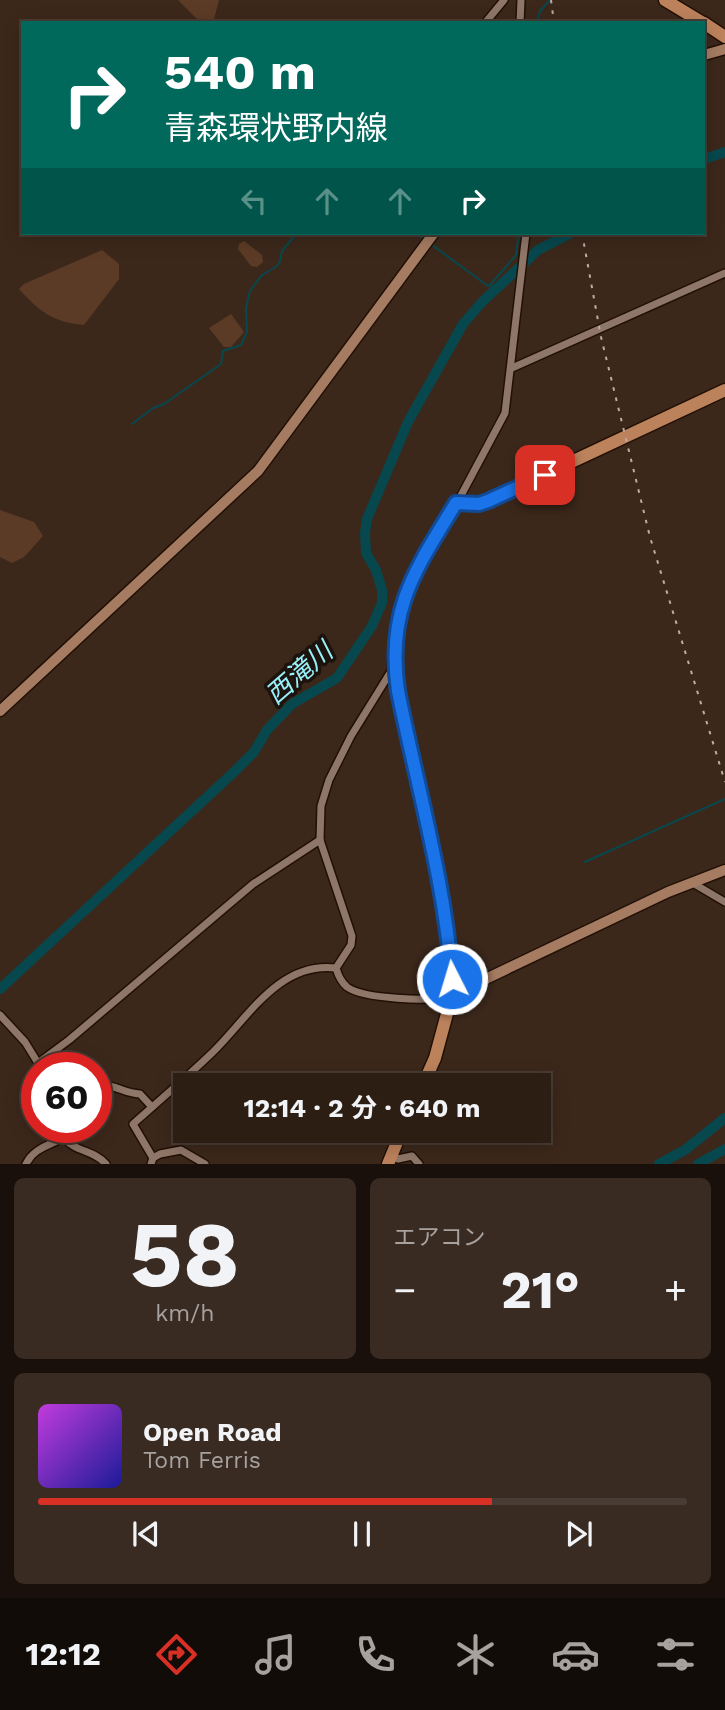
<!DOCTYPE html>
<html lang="ja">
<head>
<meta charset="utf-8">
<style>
	:root { --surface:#2d1e14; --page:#392b22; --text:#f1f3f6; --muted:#a7a2a0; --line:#483c34; --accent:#d93025 }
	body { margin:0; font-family:"Work Sans","Noto Sans JP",sans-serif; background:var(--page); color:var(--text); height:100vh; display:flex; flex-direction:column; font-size:26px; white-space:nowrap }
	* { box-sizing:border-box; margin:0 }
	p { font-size:23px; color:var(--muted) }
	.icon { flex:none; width:38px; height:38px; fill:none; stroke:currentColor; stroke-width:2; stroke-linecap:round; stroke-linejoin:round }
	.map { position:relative; height:1164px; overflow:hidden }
	.panel { display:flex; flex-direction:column; gap:14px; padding:14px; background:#19100b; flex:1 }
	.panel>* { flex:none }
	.hud { position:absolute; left:21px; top:21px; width:684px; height:214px; border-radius:0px; box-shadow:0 4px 18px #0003,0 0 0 2px var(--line); background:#00695c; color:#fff; overflow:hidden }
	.speed { position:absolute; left:21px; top:1052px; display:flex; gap:14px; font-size:35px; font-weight:700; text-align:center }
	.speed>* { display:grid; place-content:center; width:91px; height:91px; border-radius:50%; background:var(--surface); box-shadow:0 4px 18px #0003,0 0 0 2px var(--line); line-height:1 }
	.speed .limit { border:10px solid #d22; background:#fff; color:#111 }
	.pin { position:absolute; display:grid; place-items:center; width:60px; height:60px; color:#fff; margin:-30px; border-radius:14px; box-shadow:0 4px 10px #0006 }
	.me { position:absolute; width:77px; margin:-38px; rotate:355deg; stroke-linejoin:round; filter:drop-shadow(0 0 5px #0008) }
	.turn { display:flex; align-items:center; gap:24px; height:147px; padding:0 28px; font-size:32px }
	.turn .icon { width:91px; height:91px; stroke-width:2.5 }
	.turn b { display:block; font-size:49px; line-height:60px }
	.lanes { display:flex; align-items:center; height:66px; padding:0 28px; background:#0003; justify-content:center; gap:35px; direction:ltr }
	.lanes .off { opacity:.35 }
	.big { font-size:52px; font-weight:700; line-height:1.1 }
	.panel .card { flex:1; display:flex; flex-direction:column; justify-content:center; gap:10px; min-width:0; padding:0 24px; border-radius:10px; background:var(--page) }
	.panel .dial { align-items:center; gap:0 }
	.dial b { font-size:91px; line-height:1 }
	.song { display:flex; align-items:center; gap:21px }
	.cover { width:84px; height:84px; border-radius:10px; background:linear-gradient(135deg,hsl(290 70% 55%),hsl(240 70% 35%)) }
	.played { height:7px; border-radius:4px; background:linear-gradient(90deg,var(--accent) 70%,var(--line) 70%) }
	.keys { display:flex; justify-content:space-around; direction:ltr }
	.heat { display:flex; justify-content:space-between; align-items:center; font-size:38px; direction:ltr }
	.panel .tiles { flex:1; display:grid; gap:14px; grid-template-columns:1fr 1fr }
	.card:last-child { grid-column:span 2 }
	.trip { position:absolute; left:173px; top:1073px; width:378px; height:70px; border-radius:0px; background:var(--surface); box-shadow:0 4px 18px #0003,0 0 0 2px var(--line); font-weight:700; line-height:70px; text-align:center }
	.tab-bar { display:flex; height:112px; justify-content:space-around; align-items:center; background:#120c08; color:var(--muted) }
	.tab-bar .icon { width:49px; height:49px }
	.tab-bar .current { color:var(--accent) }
	.tab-bar b { font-size:32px; color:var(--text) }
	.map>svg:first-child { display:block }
</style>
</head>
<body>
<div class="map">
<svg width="725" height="1164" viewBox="0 0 725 1164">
	<rect width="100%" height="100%" fill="#3c281b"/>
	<g fill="#5c3b26">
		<path d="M 178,0 L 219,0 L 213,23 L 201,23 Z"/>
		<path d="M 244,241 L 262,255 L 263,262 L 257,267 L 251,266 L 238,249 L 239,244 Z"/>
		<path d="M 102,250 L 119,264 L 119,279 L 84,325 C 52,322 39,311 19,289 L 24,284 Z"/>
		<path d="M 231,314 L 244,332 L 231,347 L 224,347 L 209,328 Z"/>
		<path d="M 0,510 L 34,522 L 43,536 L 24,557 L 12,563 L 0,557 Z"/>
	</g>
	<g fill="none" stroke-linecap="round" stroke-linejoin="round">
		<g stroke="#07484e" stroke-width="2">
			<path d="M 537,23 L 540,11 L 550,0"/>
			<path d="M 415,233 L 422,238"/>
			<path d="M 432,245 L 488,286 L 490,285"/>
			<path d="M 495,289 L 490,285 L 516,255 L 519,233"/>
			<path d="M 132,424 L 153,408 L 164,404 L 221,364 L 223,351 L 241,345 L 247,332 L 246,308 L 250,291 L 261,276 L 277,266 L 280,261 L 282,251 L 297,233"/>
			<path d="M 585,862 L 725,799"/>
		</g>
		<g stroke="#07484e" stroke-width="10">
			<path d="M 704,159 L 725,152"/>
			<path d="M 0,989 L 235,771 L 254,752 L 267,730 L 292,704 L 337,678 L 372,626 L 382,603 L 382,590 L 376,570 L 366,553 L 365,533 L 367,519 L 408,422 L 463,324 L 482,302 L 538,250 L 571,233"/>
			<path d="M 659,1164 L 685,1150 L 725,1118"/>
			<path d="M 698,1164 L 725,1149"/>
		</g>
		<g stroke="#221005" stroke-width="10">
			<g id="street">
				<path d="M 485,23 L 504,0"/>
				<path d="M 520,23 L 521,0"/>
				<path d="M 512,368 L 725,273"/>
				<path d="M 457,503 L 505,413 L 526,233"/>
				<path d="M 691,882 L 725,902"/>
				<path d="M 336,968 L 351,945 L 352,936 L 320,840 L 321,806 L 329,780 L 351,736 L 393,668"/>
				<path d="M 336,968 C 338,975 341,982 347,987 C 364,999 430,1002 450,996"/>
				<path d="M 0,1015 L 25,1042 L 41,1068"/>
				<path d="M 38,1063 L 69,1040 L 253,884 L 320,840"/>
				<path d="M 96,1085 C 117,1084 122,1093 140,1094 L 152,1107"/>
				<path d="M 64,1138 C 75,1152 94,1150 106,1164"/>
				<path d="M 391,1156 L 398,1159 L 412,1156 L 419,1164"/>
				<path d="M 153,1158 L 160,1154 L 181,1150 L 205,1164"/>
				<path d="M 26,1164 C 37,1141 65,1146 70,1127"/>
				<path d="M 151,1164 L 153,1158 L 133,1124 C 160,1100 187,1077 213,1052 C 248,1018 279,961 336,968"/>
			</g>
		</g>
		<g stroke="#221005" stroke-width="13">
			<g id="secondary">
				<path d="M 704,55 L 725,49"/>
				<path d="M 0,711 L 258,471 L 434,233"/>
				<path d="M 450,996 L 668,892 L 725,870"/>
			</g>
		</g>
		<g stroke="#221005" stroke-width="15">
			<g id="primary">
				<path d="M 665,0 L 703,23"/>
				<path d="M 704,23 L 725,37"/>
				<path d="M 423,1085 L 435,1058 L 448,1010 L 452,979 L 450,947 L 439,886 L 398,691 L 394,666 L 395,638 L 397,622 L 411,582 L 456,503 L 479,504 L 488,501 L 725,390"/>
				<path d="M 388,1164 L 402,1130"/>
			</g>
		</g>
		<use href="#street" stroke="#8e7668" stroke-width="7"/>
		<use href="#secondary" stroke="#a57c62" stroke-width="10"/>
		<use href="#primary" stroke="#bc825c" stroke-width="12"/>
		<g stroke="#bdada4" stroke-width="2" stroke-dasharray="3.5 7" stroke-linecap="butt">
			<path d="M 551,0 L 554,23"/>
			<path d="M 582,233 L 601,337 L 650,537 L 725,782"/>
		</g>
	</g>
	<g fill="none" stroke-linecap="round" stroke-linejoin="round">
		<g stroke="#114b97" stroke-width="18">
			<path id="route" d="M 452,979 C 445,882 417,786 398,691 C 386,609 416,569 456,503 L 479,504 L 488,501 L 545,475"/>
		</g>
		<use href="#route" stroke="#1a73e8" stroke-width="12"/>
	</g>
	<g text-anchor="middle" stroke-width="7" stroke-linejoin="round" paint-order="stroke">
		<g font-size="26" font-style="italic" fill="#9af0fa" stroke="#1c130d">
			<text transform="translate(299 673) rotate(-41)" y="9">西滝川</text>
		</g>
	</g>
</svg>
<div class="speed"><div class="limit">60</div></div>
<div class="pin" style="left:545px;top:475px;background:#d93025"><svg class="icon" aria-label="arrive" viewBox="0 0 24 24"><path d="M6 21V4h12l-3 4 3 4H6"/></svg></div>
<svg class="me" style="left:452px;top:979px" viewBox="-20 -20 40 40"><circle r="17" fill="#1a73e8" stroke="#fff" stroke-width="3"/><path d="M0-11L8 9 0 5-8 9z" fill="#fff"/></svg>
<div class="trip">12:14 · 2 分 · 640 m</div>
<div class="hud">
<div class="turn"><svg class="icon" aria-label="right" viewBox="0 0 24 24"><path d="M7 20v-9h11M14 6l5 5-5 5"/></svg><div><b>540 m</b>青森環状野内線</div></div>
<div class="lanes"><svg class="icon off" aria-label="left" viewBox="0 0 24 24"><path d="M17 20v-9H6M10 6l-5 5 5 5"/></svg><svg class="icon off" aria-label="ahead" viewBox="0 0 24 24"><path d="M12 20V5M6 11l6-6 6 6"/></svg><svg class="icon off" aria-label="ahead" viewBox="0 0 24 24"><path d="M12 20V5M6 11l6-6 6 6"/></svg><svg class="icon" aria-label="right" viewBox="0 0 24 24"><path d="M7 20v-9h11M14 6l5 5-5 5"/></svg></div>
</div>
</div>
<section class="panel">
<div class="tiles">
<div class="card dial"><b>58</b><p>km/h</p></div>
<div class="card"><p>エアコン</p>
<div class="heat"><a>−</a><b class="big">21°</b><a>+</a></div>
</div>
<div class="card">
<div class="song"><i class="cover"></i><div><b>Open Road</b><p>Tom Ferris</p></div></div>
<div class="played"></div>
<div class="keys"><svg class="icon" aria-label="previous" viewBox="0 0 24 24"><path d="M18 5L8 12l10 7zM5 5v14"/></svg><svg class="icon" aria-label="pause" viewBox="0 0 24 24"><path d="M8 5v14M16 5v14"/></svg><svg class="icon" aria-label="next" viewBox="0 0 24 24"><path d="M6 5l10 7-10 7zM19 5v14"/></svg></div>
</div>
</div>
</section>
<nav class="tab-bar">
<b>12:12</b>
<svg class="icon current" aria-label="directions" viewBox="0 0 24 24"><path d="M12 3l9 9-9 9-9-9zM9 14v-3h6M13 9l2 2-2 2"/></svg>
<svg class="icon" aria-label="music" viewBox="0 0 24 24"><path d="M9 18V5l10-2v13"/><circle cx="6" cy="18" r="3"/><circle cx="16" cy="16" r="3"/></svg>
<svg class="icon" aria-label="phone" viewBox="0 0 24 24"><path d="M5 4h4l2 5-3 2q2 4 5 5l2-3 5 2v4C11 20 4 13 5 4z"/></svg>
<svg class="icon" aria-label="climate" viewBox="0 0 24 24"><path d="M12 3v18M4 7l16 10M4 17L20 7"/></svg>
<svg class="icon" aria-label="car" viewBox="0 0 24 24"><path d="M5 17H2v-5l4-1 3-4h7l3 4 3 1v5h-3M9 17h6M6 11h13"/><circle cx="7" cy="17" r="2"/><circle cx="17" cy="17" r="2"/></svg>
<svg class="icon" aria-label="filters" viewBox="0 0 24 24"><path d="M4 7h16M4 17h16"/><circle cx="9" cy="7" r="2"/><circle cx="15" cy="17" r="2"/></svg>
</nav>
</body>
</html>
